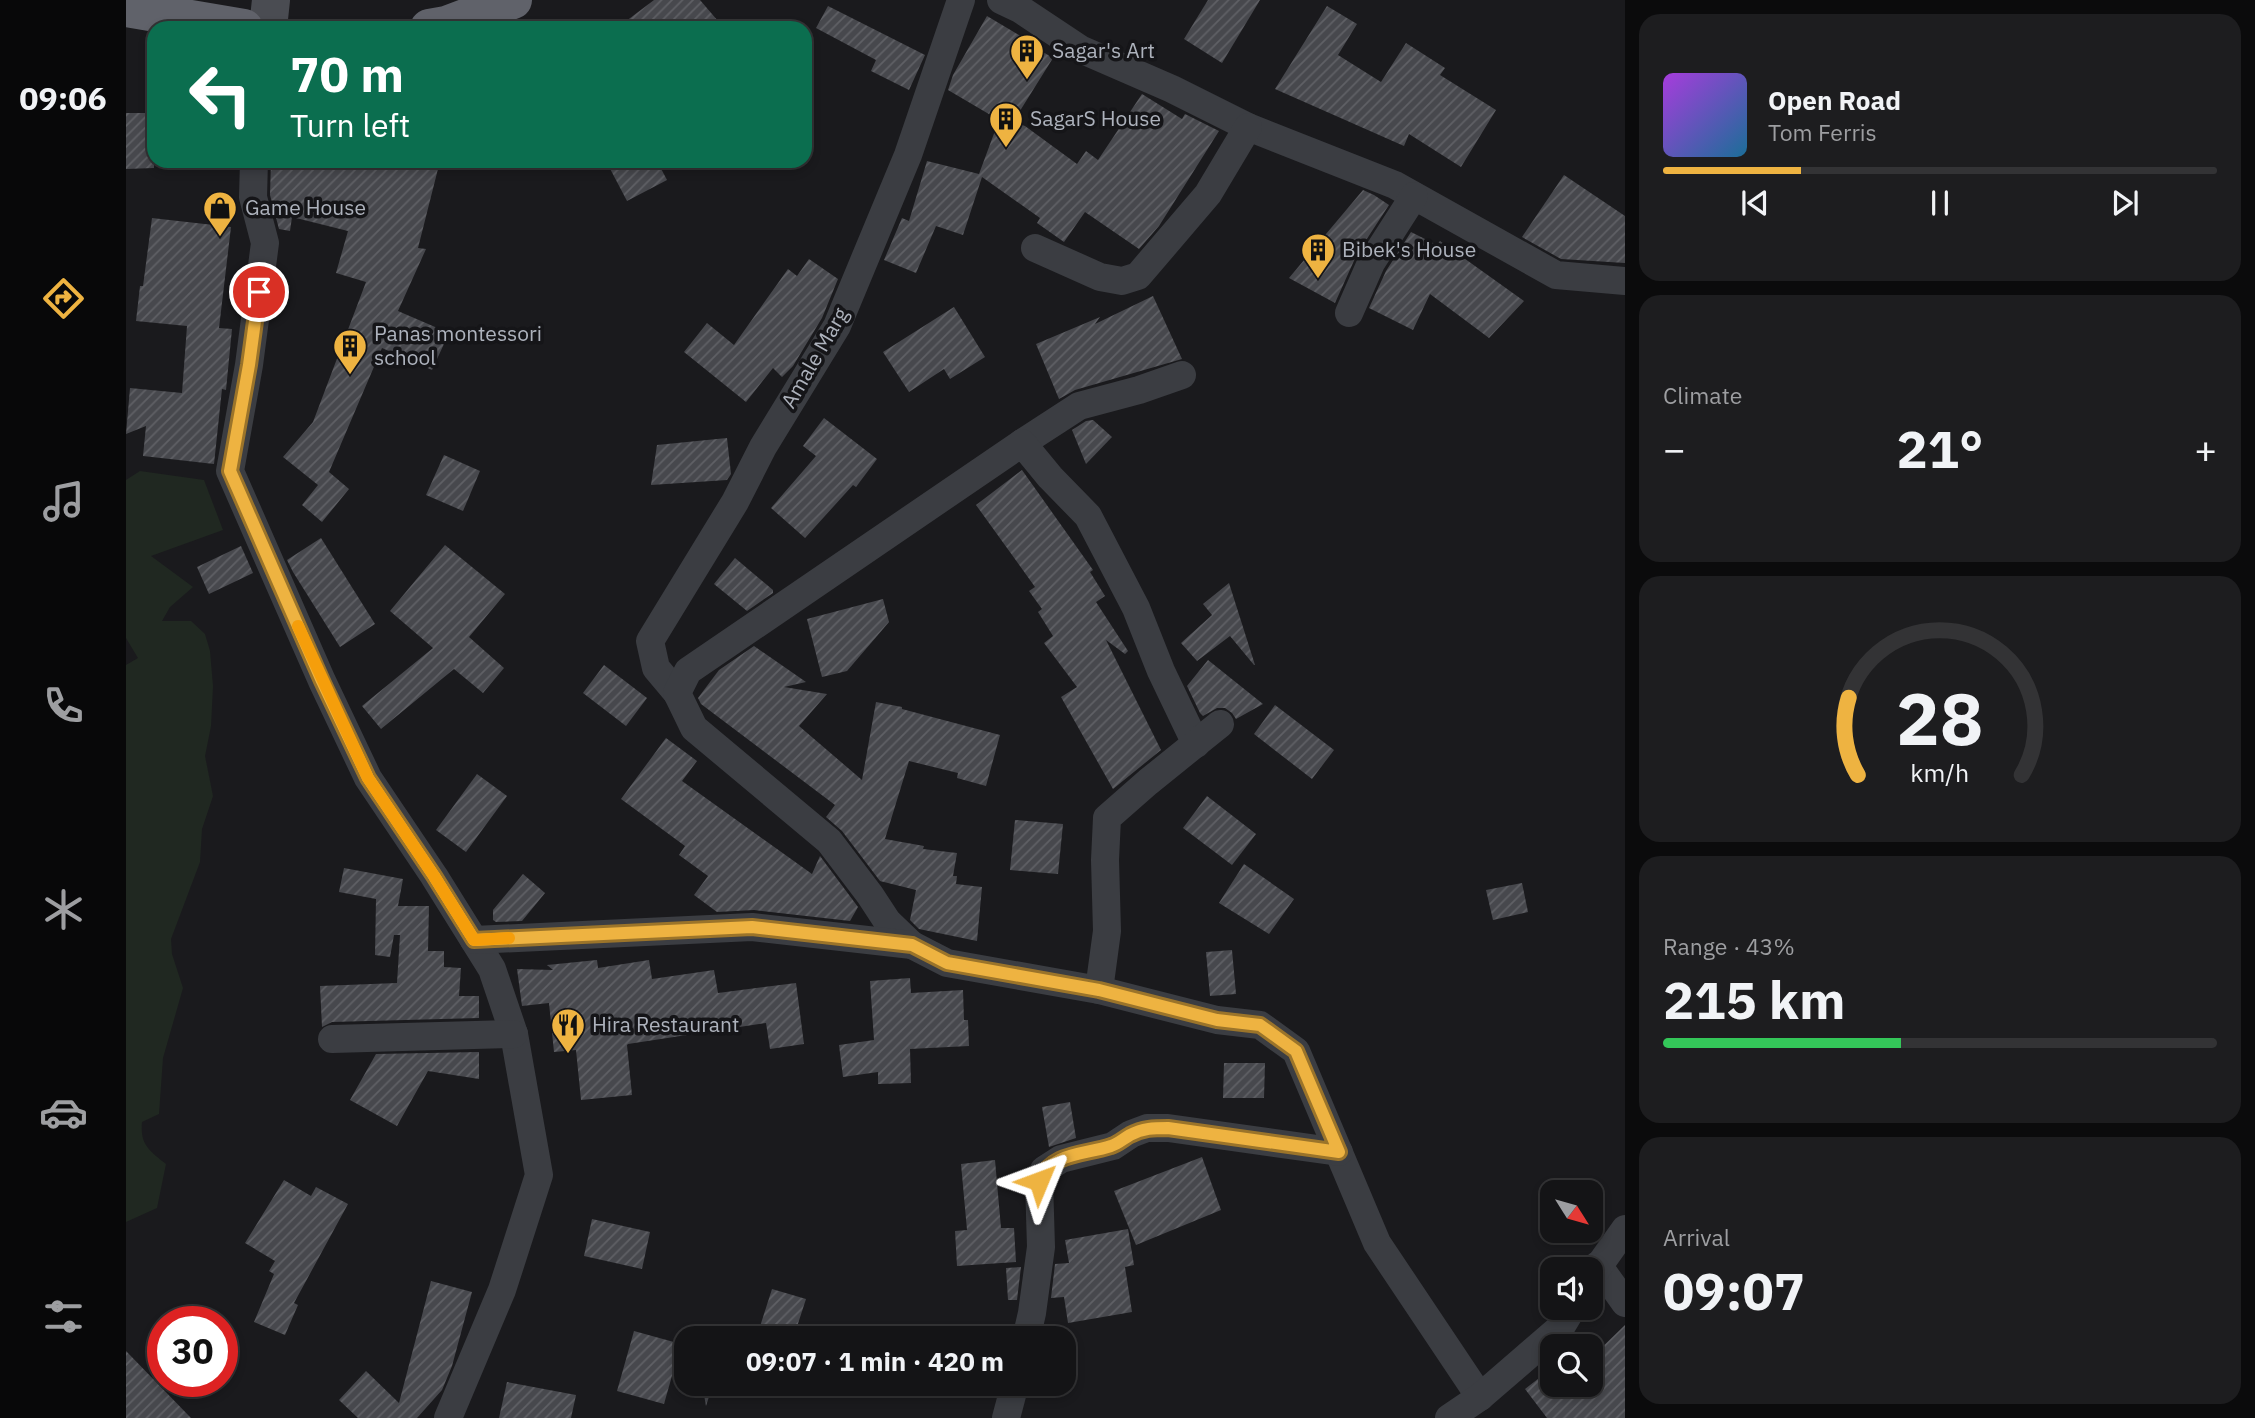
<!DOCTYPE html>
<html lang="en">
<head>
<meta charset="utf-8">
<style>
	:root { --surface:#141416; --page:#1d1d1f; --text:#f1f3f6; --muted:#9d9ea1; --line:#333335; --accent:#eeb341 }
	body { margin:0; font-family:"IBM Plex Sans",sans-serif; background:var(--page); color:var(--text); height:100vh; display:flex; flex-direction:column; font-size:26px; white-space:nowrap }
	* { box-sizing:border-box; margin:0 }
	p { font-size:23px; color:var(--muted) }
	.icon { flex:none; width:38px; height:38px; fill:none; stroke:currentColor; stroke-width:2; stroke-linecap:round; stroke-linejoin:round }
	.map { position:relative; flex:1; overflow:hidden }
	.sheet { display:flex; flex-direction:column; gap:14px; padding:14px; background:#0b0b0c; width:630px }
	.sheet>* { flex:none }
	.banner { position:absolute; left:21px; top:21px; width:665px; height:147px; border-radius:21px; box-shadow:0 4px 10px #0003,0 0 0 2px var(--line); background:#0b6e4f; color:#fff; overflow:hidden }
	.needle { width:46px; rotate:127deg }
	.tools { position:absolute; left:1414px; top:1180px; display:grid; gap:14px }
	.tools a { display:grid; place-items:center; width:63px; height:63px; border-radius:14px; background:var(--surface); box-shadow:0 4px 10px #0003,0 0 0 2px var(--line); font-size:35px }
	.speed { position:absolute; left:21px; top:1306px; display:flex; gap:14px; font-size:35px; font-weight:700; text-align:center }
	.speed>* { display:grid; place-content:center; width:91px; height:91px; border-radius:50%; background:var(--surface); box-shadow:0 4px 10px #0003,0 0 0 2px var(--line); line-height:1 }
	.speed .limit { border:10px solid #d22; background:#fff; color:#111 }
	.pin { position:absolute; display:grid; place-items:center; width:60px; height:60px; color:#fff; margin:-30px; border:4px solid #fff; border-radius:50%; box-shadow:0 2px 7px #0007 }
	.me { position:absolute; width:77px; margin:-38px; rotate:46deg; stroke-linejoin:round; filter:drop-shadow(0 0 5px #0008) }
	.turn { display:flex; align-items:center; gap:24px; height:147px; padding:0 28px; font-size:32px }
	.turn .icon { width:91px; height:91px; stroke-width:2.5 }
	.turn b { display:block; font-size:49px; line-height:60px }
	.big { font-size:52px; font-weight:700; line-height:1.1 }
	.sheet .card { flex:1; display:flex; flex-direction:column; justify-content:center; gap:10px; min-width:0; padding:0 24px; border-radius:21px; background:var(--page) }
	.sheet .dial { align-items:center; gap:0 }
	.dial svg { height:182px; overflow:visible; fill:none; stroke:var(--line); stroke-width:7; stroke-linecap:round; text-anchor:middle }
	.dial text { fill:var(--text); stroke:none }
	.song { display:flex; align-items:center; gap:21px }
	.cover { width:84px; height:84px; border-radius:10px; background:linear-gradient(135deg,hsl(280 70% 55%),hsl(200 70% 35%)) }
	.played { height:7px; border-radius:4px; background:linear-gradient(90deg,var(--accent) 25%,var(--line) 25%) }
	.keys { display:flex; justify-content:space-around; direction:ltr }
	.heat { display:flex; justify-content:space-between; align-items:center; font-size:38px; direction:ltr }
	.charge { height:10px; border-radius:5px; background:linear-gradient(90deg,#34c759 43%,var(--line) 0) }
	.trip { position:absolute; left:548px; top:1326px; width:402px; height:70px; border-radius:21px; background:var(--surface); box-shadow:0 4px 10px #0003,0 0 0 2px var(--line); font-weight:700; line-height:70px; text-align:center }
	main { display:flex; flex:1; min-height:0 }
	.tab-bar { display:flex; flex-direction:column; width:126px; justify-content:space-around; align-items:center; background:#080809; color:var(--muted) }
	.tab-bar .icon { width:49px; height:49px }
	.tab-bar .selected { color:var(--accent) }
	.tab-bar b { font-size:32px; color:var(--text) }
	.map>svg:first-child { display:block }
</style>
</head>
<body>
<main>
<nav class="tab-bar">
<b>09:06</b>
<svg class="icon selected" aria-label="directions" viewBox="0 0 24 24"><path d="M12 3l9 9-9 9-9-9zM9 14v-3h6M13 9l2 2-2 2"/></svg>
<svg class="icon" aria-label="music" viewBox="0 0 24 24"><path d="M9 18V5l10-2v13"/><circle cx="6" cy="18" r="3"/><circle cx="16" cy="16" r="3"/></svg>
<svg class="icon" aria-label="phone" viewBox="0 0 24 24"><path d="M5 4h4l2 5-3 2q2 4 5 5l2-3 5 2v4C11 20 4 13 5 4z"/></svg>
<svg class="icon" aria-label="climate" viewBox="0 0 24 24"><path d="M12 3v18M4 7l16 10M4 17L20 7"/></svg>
<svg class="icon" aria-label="car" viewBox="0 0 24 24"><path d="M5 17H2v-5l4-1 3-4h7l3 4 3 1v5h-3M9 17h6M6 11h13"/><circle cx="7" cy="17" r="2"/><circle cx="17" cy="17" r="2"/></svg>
<svg class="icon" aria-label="filters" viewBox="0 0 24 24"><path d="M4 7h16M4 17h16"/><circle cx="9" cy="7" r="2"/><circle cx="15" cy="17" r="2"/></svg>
</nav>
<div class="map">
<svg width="1499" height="1418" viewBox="0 0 1499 1418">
	<defs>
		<pattern id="building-hatch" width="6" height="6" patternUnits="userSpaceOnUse" patternTransform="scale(1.75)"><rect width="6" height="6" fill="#47484d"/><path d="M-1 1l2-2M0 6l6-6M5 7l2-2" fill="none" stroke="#5f6065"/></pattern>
	</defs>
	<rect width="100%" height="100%" fill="#1a1a1d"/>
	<path fill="#202821" d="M 14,471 L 78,480 L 97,530 L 25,556 L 67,587 L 44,607 L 36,621 L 65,621 L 79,634 L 84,651 L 87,686 L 85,726 L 79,756 L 87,796 L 76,829 L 74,862 L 45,939 L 46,954 L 57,988 L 37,1058 L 33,1114 L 16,1122 C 14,1145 23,1150 40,1164 L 31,1208 L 0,1222 L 0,665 L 12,658 L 0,638 L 0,480 Z"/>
	<g fill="url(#building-hatch)">
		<path d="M 528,0 L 574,0 L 598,28 L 491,28 Z"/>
		<path d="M 1082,0 L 1134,0 L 1096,63 L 1058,39 Z"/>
		<path d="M 702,6 L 799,55 L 783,90 L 745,71 L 750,60 L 690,28 Z"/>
		<path d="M 1201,6 L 1231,24 L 1212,55 L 1255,82 L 1280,43 L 1319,68 L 1314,75 L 1370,110 L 1335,167 L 1283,134 L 1278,146 L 1149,89 Z"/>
		<path d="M 861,16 L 908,44 L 907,46 L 927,58 L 887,122 L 899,126 L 951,164 L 960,151 L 972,160 L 1016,94 L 1056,119 L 1059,114 L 1093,131 L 1033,226 L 1013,249 L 959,212 L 938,242 L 911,223 L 914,218 L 856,177 L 837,235 L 810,226 L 790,273 L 758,260 L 776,218 L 783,221 L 801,161 L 853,174 L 873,120 L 822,90 L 827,75 Z"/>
		<path d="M 0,113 L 28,113 L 28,168 L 0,169 Z"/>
		<path d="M 145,161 L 314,161 L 292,248 L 300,249 L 272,311 L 323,333 L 306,370 L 256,348 L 203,472 L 223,489 L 196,522 L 176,505 L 192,485 L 157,457 L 187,422 L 240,282 L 210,273 L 222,231 L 166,217 L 164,231 L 153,229 L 144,195 Z"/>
		<path d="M 480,161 L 531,161 L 541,180 L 501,201 Z"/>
		<path d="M 1438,175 L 1499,216 L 1499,263 L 1435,259 L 1396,237 Z"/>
		<path d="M 1237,190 L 1248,195 L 1263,205 L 1231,254 L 1209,303 L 1163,278 Z"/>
		<path d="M 26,218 L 105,227 L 93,328 L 106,329 L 100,390 L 96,389 L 88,464 L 17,456 L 20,426 L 0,434 L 4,388 L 56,393 L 61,326 L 10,321 L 14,286 L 17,286 Z"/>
		<path d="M 1285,232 L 1311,245 L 1314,241 L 1398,301 L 1363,338 L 1304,294 L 1287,330 L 1243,308 L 1260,271 Z"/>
		<path d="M 683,259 L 712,279 L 696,318 L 667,366 L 656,377 L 647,368 L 620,402 L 558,352 L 581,323 L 608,345 L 662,269 L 671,276 Z"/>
		<path d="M 1027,296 L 1056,359 L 949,390 L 933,399 L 910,344 L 974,317 L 969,324 Z"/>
		<path d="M 828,307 L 859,357 L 824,379 L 818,369 L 783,392 L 757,352 Z"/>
		<path d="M 698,418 L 751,459 L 730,487 L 727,485 L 679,538 L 645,508 L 690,456 L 677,446 Z"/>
		<path d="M 967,420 L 986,437 L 960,464 L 946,430 L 960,421 Z"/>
		<path d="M 601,438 L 605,474 L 601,480 L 525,485 L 531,445 Z"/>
		<path d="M 318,455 L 354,471 L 337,511 L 300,495 Z"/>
		<path d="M 896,470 L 967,570 L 964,572 L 979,596 L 970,602 L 1002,651 L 999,654 L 980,640 L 1035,750 L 987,789 L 935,697 L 951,687 L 918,643 L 927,636 L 912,612 L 916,609 L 903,591 L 909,587 L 850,505 Z"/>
		<path d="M 195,538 L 249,624 L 214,647 L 167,572 L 161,560 Z"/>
		<path d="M 319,545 L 379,594 L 343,637 L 378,668 L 357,693 L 328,669 L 255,729 L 236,706 L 307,648 L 264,611 Z"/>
		<path d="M 115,546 L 127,573 L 83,594 L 71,567 Z"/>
		<path d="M 609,558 L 647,590 L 647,593 L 621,611 L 588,584 Z"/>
		<path d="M 1103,583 L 1129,665 L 1128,665 L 1104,636 L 1071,661 L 1055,643 L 1086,615 L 1077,604 Z"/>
		<path d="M 757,599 L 763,622 L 721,671 L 696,677 L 681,619 Z"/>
		<path d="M 628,646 L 680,682 L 658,687 L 701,694 L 673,726 L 736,780 L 750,702 L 776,707 L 776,709 L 874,735 L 860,786 L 831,778 L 832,773 L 783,761 L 759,839 L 798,846 L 797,849 L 831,853 L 827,876 L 831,876 L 830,884 L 856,887 L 851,941 L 793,929 L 784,920 L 790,890 L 754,881 L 716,831 L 700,817 L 709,805 L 575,704 L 572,698 L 593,670 Z"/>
		<path d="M 1082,660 L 1137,704 L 1110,719 L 1106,713 L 1099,708 L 1091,708 L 1077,716 L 1074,713 L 1061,686 Z"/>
		<path d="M 478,665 L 521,698 L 500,726 L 457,693 Z"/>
		<path d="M 1149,705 L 1208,750 L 1186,779 L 1128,734 Z"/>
		<path d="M 540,738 L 571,761 L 556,781 L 686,874 L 694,856 L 732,907 L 724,921 L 628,910 L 591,912 L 568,895 L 582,876 L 553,855 L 559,846 L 495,799 Z"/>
		<path d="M 351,774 L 381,796 L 340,852 L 310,830 Z"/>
		<path d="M 1081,796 L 1130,834 L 1106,865 L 1057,828 Z"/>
		<path d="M 889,820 L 937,824 L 932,874 L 884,870 Z"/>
		<path d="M 1118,864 L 1168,899 L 1143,934 L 1093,903 Z"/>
		<path d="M 218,868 L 277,879 L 272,906 L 303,906 L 302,951 L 318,951 L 318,967 L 335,968 L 333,996 L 353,996 L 353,1018 L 206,1022 L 196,1027 L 194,986 L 271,983 L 274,935 L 268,935 L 264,957 L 249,955 L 250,899 L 213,892 Z"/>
		<path d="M 397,874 L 419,893 L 396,921 L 370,922 L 367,920 L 367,910 Z"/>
		<path d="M 1396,883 L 1402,912 L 1367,920 L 1360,890 Z"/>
		<path d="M 1106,950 L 1110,994 L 1084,996 L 1080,952 Z"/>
		<path d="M 471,960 L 472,968 L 523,960 L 526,979 L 588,970 L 592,993 L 670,983 L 678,1044 L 644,1049 L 640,1023 L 502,1044 L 501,1045 L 506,1095 L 455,1100 L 450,1050 L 428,1052 L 423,1003 L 396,1006 L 391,969 L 427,970 L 421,965 Z"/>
		<path d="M 784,978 L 785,993 L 837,990 L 838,1020 L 842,1020 L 843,1046 L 784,1049 L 785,1083 L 752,1084 L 752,1072 L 717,1077 L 713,1045 L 748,1040 L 744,981 Z"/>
		<path d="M 353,1052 L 353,1079 L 302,1071 L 271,1126 L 224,1100 L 250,1054 Z"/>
		<path d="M 1098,1063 L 1139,1063 L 1138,1098 L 1097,1098 Z"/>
		<path d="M 944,1102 L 950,1138 L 923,1147 L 916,1107 Z"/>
		<path d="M 1076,1157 L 1095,1210 L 1010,1245 L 988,1191 Z"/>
		<path d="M 869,1160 L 875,1228 L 888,1228 L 890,1262 L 831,1266 L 829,1231 L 841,1230 L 835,1164 Z"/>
		<path d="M 158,1180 L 185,1196 L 190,1187 L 222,1204 L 168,1303 L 172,1305 L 159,1335 L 128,1322 L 148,1274 L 143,1271 L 149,1261 L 119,1243 Z"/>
		<path d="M 466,1219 L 524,1232 L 516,1269 L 458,1256 Z"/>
		<path d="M 1002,1229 L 1008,1265 L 999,1267 L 1006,1312 L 942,1323 L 938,1297 L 925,1298 L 929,1264 L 943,1263 L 939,1240 Z"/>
		<path d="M 895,1267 L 891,1300 L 882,1300 L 880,1268 Z"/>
		<path d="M 305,1281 L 346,1292 L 326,1366 L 316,1390 L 291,1418 L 232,1418 L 213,1400 L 240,1371 L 273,1403 Z"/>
		<path d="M 646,1289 L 680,1299 L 667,1339 L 630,1339 Z"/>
		<path d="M 1499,1325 L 1499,1418 L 1421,1418 L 1399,1389 L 1426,1368 L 1426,1384 L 1465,1384 L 1465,1358 Z"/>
		<path d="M 508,1331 L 555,1344 L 538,1404 L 491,1391 Z"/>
		<path d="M 0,1351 L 65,1418 L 0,1418 Z"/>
		<path d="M 381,1382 L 450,1395 L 445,1418 L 373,1418 Z"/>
		<path d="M 576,1384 L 587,1384 L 580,1406 Z"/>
	</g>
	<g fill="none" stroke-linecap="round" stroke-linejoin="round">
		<g stroke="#3b3d42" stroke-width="28">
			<path d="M 875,0 L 894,9 L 954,49 L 1046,89 L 1122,127 L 1269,185 L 1430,275 L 1499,281"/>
			<path d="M 128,161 L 127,197 L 139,243 L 123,365 L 104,471 L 196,681 L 242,778 L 308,876 L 366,969 L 388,1034 L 413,1175 L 376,1290 L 322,1418"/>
			<path d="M 909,248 L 974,277 L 996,281 L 1012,276 L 1082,194 L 1122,127"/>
			<path d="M 1223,313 L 1245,263 L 1288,196"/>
			<path d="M 896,443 L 953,406 L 1013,390 L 1056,375"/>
			<path d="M 551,693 L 530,668 L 524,641 L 609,502 L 637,447 L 711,326 L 782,155 L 835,0"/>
			<path d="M 1070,744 L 1035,671 L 1010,608 L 962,516 L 924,477 L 896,443 L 562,671 L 551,693 L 568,728 L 703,841 L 744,895 L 761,921 L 786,945 L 821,963 L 973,990 L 1091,1020 L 1134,1025 L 1170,1051 L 1251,1243 L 1354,1397"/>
			<path d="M 348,940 L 626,927 L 786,945"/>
			<path d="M 973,990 L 981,931 L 979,860 L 981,818 L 1022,782 L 1094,724"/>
			<path d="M 206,1039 L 388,1034"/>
			<path d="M 1472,1265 L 1499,1303"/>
			<path d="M 1465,1277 L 1499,1229"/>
			<path d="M 900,1339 L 906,1313 L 915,1247 L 913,1181 L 918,1170 L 935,1159 L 987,1146 L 1005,1134 L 1021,1128 L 1042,1128 L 1213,1152"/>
			<path d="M 880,1418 L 889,1384"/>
			<path d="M 1323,1418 L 1354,1397 L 1435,1327 L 1447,1307"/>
		</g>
		<path stroke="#4a4c52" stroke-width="38" d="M 142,28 L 145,0"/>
		<g stroke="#60626a" stroke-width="38">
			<path d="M 0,8 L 118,28"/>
			<path d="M 303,28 L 320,25 L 387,0"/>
		</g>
	</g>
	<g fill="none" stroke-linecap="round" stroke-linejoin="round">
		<g stroke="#9b742a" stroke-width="18">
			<path id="route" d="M 133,292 L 123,365 L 104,471 L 196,681 L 242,778 L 308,876 L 348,940 L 626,927 L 786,945 L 821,963 L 973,990 L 1091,1020 L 1134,1025 L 1170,1051 L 1213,1152 L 1042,1128 C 1028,1128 1017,1128 1004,1135 C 997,1139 992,1144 985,1146 C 958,1155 926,1152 913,1181"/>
		</g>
		<use href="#route" stroke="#eeb341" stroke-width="12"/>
		<path stroke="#f59e0b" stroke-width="12" d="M 172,626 L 242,778 L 308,876 L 348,940 L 383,938"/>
	</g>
	<defs>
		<g id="building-pin" transform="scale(1.75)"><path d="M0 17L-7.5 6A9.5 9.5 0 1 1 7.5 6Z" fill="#eeb341" stroke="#151518"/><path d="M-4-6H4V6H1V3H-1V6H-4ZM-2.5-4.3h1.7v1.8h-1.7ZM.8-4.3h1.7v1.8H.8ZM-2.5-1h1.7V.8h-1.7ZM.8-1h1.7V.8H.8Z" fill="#111"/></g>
		<g id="shop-pin" transform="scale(1.75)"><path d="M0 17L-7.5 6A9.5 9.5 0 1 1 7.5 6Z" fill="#eeb341" stroke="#151518"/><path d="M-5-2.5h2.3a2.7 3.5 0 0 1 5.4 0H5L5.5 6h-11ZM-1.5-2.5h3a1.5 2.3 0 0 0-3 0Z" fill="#111"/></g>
		<g id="restaurant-pin" transform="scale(1.75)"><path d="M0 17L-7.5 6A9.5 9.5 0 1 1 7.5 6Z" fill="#eeb341" stroke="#151518"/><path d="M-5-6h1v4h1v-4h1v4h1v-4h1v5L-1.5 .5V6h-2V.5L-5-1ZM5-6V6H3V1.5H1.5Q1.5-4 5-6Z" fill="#111"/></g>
	</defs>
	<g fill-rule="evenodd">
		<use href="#building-pin" x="901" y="51"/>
		<use href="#building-pin" x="880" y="119"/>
		<use href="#shop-pin" x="94" y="208"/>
		<use href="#building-pin" x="1192" y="250"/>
		<use href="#building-pin" x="224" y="346"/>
		<use href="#restaurant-pin" x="442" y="1025"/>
	</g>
	<g text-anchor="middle" stroke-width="7" stroke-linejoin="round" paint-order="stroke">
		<g font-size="21" fill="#adb2bc" stroke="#151518" text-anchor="start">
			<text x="926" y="58">Sagar's Art</text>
			<text x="904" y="126">SagarS House</text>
			<text x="119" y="215">Game House</text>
			<text x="1216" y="257">Bibek's House</text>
			<text x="248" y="341">Panas montessori<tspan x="248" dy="24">school</tspan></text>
			<text x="466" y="1032">Hira Restaurant</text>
		</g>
		<g font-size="21" fill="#adb2bc" stroke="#151518">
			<text transform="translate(689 358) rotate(-60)" y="7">Amale Marg</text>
		</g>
	</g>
</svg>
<div class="tools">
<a><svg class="needle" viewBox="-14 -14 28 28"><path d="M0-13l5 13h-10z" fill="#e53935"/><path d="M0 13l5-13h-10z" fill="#9d9ea1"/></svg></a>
<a><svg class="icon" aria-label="sound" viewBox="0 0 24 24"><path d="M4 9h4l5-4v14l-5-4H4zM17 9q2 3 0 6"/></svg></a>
<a><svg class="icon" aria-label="search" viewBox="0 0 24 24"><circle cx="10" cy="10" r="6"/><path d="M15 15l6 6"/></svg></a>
</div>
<div class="speed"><div class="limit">30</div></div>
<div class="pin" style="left:133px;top:292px;background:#d93025"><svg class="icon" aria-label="arrive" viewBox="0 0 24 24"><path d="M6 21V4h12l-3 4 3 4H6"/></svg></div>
<svg class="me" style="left:913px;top:1181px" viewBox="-20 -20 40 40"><path d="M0-17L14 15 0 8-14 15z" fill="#eeb341" stroke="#fff" stroke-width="4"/></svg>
<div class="trip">09:07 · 1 min · 420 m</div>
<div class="banner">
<div class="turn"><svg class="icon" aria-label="left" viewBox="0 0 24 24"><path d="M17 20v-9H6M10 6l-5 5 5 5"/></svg><div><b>70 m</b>Turn left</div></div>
</div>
</div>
<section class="sheet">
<div class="card">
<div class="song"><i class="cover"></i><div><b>Open Road</b><p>Tom Ferris</p></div></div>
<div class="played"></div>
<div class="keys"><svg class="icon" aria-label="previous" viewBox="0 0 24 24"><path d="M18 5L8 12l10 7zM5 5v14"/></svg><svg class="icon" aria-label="pause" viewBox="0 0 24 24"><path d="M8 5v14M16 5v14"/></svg><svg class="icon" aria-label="next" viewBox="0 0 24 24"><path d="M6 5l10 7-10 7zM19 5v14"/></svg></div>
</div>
<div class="card"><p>Climate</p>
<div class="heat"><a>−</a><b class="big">21°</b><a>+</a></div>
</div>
<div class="card dial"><svg viewBox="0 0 100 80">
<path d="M14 69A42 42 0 1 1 86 69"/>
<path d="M14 69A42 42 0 0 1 10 35" stroke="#eeb341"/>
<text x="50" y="56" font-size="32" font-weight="700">28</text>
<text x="50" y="72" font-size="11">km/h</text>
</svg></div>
<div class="card"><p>Range · 43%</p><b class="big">215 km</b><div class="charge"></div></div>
<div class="card"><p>Arrival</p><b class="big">09:07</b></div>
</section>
</main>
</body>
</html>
